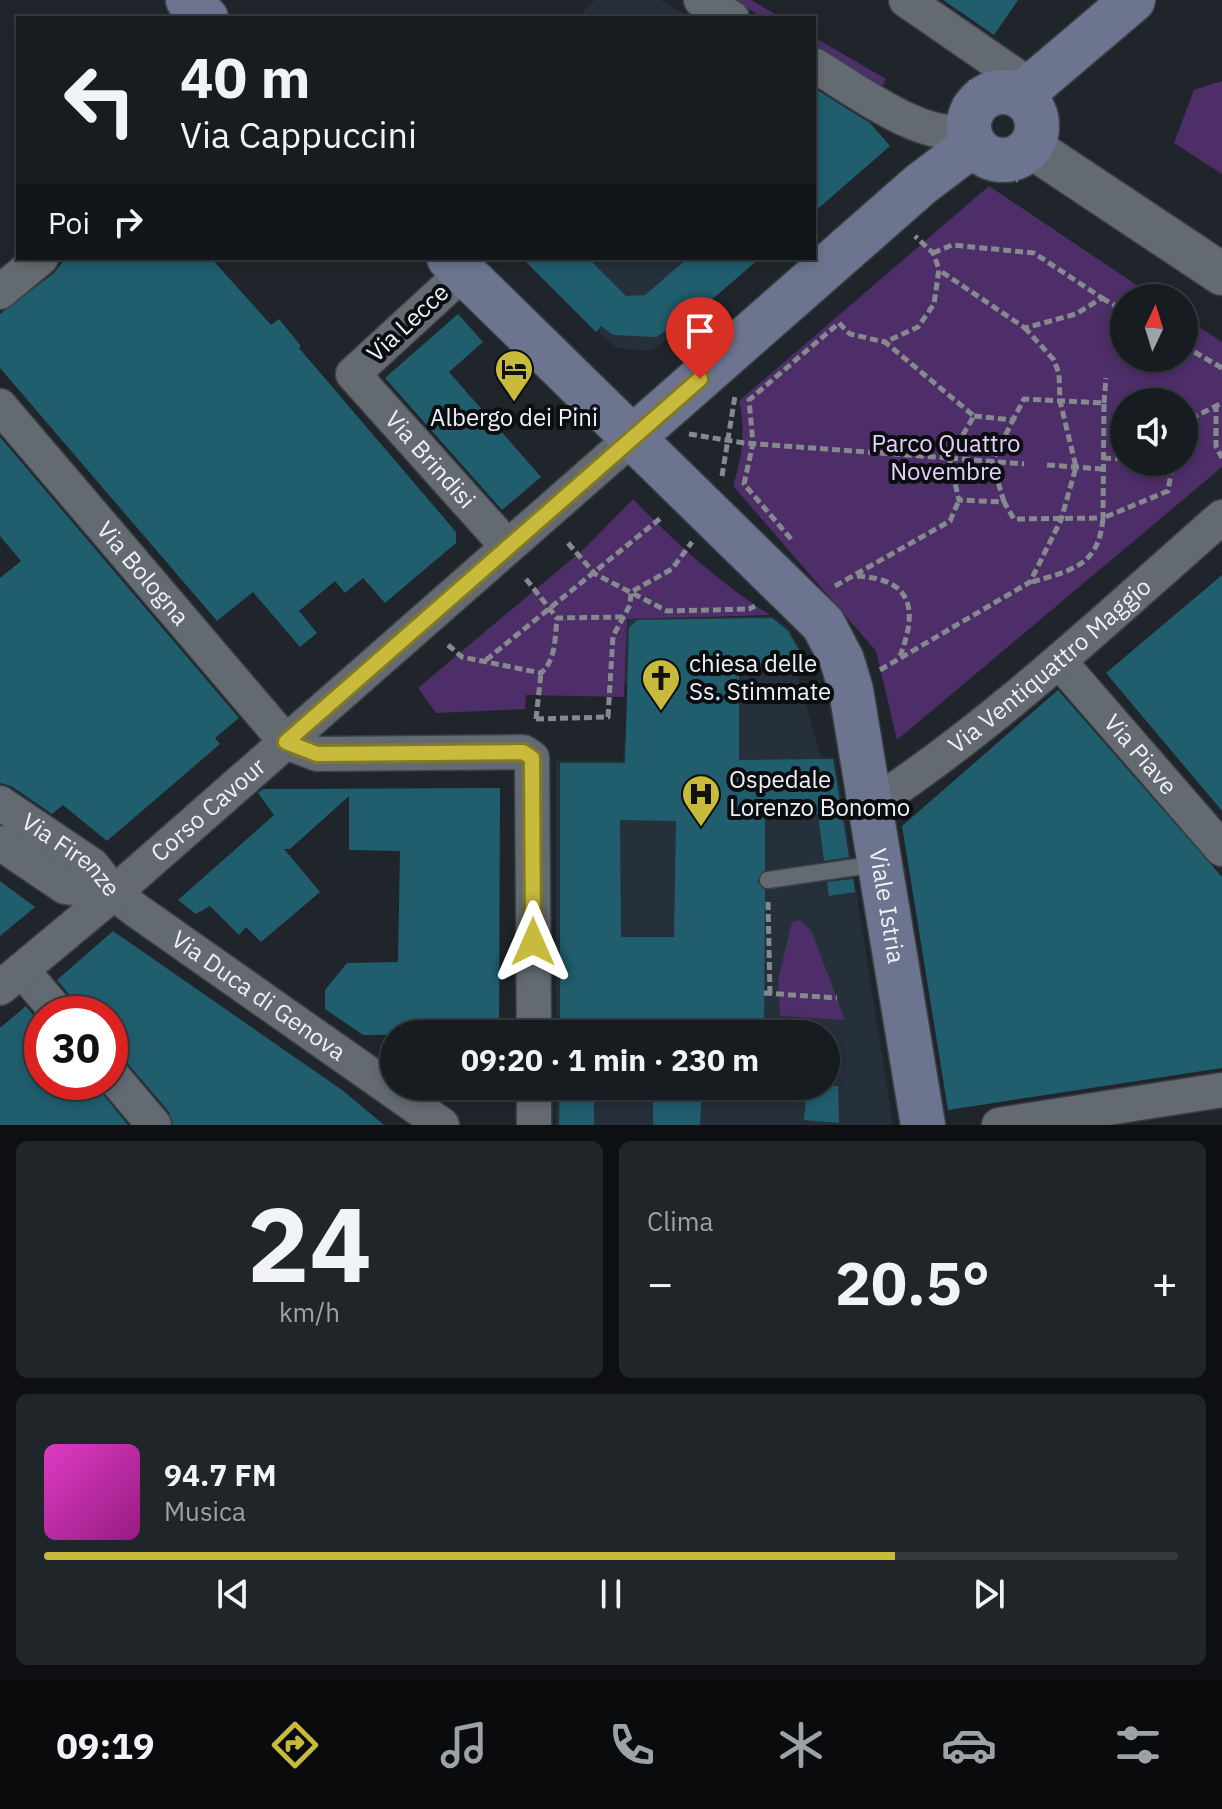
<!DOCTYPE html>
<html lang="it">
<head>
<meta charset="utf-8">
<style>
	:root { --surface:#171c20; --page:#202529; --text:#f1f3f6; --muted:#9ea1a5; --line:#363a3e; --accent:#c8bb3b }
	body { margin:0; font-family:"IBM Plex Sans",sans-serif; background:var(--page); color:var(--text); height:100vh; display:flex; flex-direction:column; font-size:30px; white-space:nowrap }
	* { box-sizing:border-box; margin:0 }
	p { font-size:26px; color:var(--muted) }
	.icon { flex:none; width:44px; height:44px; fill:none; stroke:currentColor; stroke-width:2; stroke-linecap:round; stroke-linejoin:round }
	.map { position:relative; height:1125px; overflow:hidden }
	.details { display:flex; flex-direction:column; gap:16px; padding:16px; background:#0d0f12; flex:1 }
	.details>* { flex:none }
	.banner { position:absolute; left:16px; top:16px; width:800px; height:244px; border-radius:0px; box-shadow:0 4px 12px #0003,0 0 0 2px var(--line); background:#171c20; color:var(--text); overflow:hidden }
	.needle { width:52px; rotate:4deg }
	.tools { position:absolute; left:1110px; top:284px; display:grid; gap:16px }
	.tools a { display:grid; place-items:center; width:88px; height:88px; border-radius:50%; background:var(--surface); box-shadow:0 4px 12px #0003,0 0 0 2px var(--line); font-size:40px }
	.speed { position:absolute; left:24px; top:996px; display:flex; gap:16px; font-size:40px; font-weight:700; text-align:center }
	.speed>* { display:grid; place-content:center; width:104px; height:104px; border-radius:50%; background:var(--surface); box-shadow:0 4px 12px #0003,0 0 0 2px var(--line); line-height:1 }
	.speed .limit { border:12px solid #d22; background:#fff; color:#111 }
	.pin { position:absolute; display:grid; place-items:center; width:68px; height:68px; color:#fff; margin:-82px -34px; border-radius:50% 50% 50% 0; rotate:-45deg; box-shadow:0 0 8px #0007 }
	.pin .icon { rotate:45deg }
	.me { position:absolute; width:88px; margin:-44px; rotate:0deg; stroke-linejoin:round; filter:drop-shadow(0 0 6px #0008) }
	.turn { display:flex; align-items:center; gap:28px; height:168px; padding:0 32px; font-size:36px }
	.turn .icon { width:104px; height:104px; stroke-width:2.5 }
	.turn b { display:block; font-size:56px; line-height:68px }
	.then { display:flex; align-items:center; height:76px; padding:0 32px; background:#0003; gap:16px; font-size:30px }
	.big { font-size:60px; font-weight:700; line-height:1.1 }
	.details .card { flex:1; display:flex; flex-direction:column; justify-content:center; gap:12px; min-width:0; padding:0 28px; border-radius:12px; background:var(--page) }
	.details .dial { align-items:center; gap:0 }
	.dial b { font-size:104px; line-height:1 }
	.song { display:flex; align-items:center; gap:24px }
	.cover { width:96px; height:96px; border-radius:12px; background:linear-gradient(135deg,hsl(310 70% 55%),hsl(310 70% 35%)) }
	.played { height:8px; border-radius:4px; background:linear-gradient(90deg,var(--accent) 75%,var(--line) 75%) }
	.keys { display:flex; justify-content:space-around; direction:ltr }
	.heat { display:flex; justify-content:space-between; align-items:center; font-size:44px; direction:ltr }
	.details .tiles { flex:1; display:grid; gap:16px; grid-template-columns:1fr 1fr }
	.card:last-child { grid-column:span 2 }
	.trip { position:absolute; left:380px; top:1020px; width:460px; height:80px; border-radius:40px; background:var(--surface); box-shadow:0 4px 12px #0003,0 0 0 2px var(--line); font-weight:700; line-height:80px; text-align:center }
	.dock { display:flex; height:128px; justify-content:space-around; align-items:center; background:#090b0d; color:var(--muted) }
	.dock .icon { width:56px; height:56px }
	.dock .on { color:var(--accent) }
	.dock b { font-size:36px; color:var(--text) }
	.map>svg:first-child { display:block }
</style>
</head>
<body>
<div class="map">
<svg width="1222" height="1125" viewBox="0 0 1222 1125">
	<rect width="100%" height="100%" fill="#1f252a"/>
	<g fill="#26303a">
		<path d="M 595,0 L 660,0 L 693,18 L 577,18 Z"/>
		<path d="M 522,258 L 760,258 L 652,351 L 616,348 Z"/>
		<path d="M 772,616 L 789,629 L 809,665 L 795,666 L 821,757 L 835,758 L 893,1125 L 556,1125 L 556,1086 L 826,1086 L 826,1034 L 556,1034 L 556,761 L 623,761 L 625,739 L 697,740 L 698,684 L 625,684 L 627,619 Z"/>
	</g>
	<g fill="#4d2e69" fill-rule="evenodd">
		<path d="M 733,0 L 751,0 L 782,18 L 764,18 Z"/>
		<path d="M 814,37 L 886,79 L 882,87 L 814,47 Z"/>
		<path d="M 1222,81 L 1222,174 L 1174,143 L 1194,90 Z"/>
		<path d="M 989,186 L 1156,298 L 1124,298 L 1124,358 L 1184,358 L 1184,317 L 1222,342 L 1222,467 L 897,740 L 876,651 L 733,486 C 742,456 746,432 739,401 ZM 1124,402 L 1184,402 L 1184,462 L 1124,462 Z"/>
		<path d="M 633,499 C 676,543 718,582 770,615 L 627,619 L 624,697 L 526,695 L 525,709 L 436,713 L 418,688 L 585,548 Z"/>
		<path d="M 799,920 L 811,930 L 845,1020 L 780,1016 L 778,980 L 792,922 Z"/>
	</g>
	<g fill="#205e6e" fill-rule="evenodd">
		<path d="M 943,0 L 1018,0 L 994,35 Z"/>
		<path d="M 814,88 L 870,123 L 890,146 L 814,212 Z"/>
		<path d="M 66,258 L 211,258 L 271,325 L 279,319 L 301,346 L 299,348 L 456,532 L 456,543 L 385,603 L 363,578 L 345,593 L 335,581 L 299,611 L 317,633 L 300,647 L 253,592 L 217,621 L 0,368 L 0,314 L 54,273 Z"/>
		<path d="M 522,258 L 588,258 L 626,296 L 645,295 L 688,258 L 760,258 L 672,334 L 667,330 L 656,337 L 613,335 L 601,326 L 596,332 Z"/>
		<path d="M 458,314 L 483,342 L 449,372 L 541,477 L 502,510 L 385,378 Z"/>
		<path d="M 0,437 L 239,718 L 215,738 L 220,744 L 107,841 L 63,805 L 52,814 L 11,786 L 0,783 L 0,578 L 21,561 L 0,536 Z"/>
		<path d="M 1222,575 L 1222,811 L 1106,673 Z"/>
		<path d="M 772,618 L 788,631 L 807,665 L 739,664 L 739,760 L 833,759 L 849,857 L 824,861 L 818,814 L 765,816 L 765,870 L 757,881 L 765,890 L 764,1034 L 560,1034 L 560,763 L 625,763 L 629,628 L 637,620 ZM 620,820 L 676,821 L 674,937 L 621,937 Z"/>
		<path d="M 1058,690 L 1222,877 L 1222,1068 L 948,1110 L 902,826 Z"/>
		<path d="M 500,788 L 499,1034 L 363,1035 L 325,1009 L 325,990 L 347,963 L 398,962 L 400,851 L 349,850 L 349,796 L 290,849 L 284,849 L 320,892 L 261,942 L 246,927 L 239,935 L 210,906 L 196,914 L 178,900 L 274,815 L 258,793 L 263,789 Z"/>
		<path d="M 853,879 L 855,892 L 829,896 L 827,882 Z"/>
		<path d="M 0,881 L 35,907 L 0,936 Z"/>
		<path d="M 113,931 L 342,1090 L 384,1125 L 173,1125 L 169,1112 L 110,1043 L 110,1014 L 85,1014 L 57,980 Z"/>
		<path d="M 26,1006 L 42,1025 L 42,1082 L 93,1082 L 128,1125 L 0,1125 L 0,1028 Z"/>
		<path d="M 560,1086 L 594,1086 L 594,1125 L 559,1125 Z"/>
		<path d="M 653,1086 L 702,1086 L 700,1125 L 653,1125 Z"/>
		<path d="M 807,1086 L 838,1086 L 839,1123 L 804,1120 Z"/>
	</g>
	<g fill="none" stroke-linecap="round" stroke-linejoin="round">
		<g stroke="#3b4045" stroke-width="19">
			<path id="service" d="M 768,880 L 877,864"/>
		</g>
		<g stroke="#3b4045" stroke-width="37">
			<g id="minor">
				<path d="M 701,0 L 732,18"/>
				<path d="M 906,0 L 1032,87"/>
				<path d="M 814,65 C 852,87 928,146 969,129"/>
				<path id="s1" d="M 464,272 L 353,374 L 507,546"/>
				<path d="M 0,292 L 41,258"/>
				<path id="s2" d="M 0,406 L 286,742 L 317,754 L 523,752 L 532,758 L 534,1034"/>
				<path id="s3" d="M 1059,661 L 1222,849"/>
				<path id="s4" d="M 0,803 L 92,865 L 114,893 L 133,908 L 442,1125"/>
				<path id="s5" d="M 872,805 C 998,722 1109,616 1222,517"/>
				<path d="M 0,843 L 65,887 L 114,893"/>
				<path d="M 22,970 L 59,1014"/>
				<path id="s6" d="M 0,988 L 114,893 L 632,438"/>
				<path d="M 110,1073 L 154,1125"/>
				<path d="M 534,1086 L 534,1125"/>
				<path d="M 999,1125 L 1222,1090"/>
			</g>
		</g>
		<g stroke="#3b4045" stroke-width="45">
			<path id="tertiary" d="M 1043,155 L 1222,274"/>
		</g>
		<g stroke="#3b4045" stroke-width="47">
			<g id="secondary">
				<path d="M 188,0 L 206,18"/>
				<circle cx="1003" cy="126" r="34"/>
				<path d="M 1020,96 L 1133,0"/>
				<path id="s7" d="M 449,258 L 823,624 L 842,660 L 851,690 L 923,1125"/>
				<path d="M 632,438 L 921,184 L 974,144"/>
			</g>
		</g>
		<g stroke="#858a8f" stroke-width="5" stroke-dasharray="8 4" stroke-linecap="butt">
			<path d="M 955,101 L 972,81"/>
			<path d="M 993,175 L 1018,180"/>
			<path d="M 933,253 L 952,245 L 1034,253 L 1102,298 L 1076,314 L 1025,328 L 939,270"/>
			<path d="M 1102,298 L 1124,311"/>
			<path d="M 1184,346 L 1222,368"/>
			<path d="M 1104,403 L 1106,378"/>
			<path d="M 1216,404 L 1216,446 L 1222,458"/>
			<path d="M 974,416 L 1013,420 L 1024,399 L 1104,403 L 1103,518 L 1014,519 L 1004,502 L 959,500 L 949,458 L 1024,464"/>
			<path d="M 1184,429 L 1194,417 L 1222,403"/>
			<path d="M 689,434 L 744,443 L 949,458 L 974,416 L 885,342 L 918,327 L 934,304 L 939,269 L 933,253 L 915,236"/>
			<path d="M 1103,458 L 1124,459"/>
			<path d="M 1047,465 L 1103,469"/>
			<path d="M 722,476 L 735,396"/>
			<path d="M 1004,502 L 992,462 L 1013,420"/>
			<path d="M 791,539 L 744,484 L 753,443 L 749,400 L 839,323 L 850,334 L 885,342"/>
			<path d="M 568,543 L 595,574 L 667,611 L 749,609 L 755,606"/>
			<path d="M 857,576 C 913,579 918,610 900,656"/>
			<path d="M 526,579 L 557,618 L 623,617"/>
			<path d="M 1032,582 C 1072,570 1099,566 1103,518 L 1168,491 L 1173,462"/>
			<path d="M 835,586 L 950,521 L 959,500"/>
			<path d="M 448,645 L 462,657 L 541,673 C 556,660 555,637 557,618"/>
			<path d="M 486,660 L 662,517"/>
			<path d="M 880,670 L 1030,582 L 1061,520 L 1076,467 L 1060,401 L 1059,374 L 1054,360 L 1025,328"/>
			<path d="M 536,719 L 608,717 L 613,636 L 630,605 L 631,592 L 672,569 L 692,542"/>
			<path d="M 536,719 L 541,673"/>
			<path d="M 768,902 L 770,994"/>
			<path d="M 764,993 L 837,998"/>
		</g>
		<use href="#service" stroke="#636a71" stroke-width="16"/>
		<use href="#minor" stroke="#636a71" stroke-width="34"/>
		<use href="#tertiary" stroke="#636a71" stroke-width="42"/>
		<use href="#secondary" stroke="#6c7490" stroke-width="44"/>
	</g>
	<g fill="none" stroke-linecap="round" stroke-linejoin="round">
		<g stroke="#827a26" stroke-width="20">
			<path id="route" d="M 533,942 L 532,758 L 523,752 L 317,754 L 286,742 L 700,379"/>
		</g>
		<use href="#route" stroke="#c8bb3b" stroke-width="14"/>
	</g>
	<defs>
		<g id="hotel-pin" transform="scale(2)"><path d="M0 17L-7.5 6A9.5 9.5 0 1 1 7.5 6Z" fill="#c8bb3b" stroke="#0b0d10"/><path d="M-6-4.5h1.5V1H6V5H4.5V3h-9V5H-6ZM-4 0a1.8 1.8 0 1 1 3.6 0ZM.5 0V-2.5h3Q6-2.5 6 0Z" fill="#111"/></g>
		<g id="church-pin" transform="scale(2)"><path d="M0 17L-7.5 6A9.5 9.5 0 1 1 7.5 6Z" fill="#c8bb3b" stroke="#0b0d10"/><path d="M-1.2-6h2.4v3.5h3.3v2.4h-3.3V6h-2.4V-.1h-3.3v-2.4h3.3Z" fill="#111"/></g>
		<g id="hospital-pin" transform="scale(2)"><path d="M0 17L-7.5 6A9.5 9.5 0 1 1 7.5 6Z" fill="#c8bb3b" stroke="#0b0d10"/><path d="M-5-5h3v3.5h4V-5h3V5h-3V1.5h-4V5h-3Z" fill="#111"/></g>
	</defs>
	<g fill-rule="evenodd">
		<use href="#hotel-pin" x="514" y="369"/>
		<use href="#church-pin" x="661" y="678"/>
		<use href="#hospital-pin" x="701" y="794"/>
	</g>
	<g text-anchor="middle" stroke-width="8" stroke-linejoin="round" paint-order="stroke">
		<g font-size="24" fill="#edf1f5" stroke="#0b0d10">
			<text transform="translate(408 323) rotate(-43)" y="8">Via Lecce</text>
			<text dy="8" stroke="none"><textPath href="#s1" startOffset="266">Via Brindisi</textPath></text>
			<text dy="8" stroke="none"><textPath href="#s2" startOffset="220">Via Bologna</textPath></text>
			<text dy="8" stroke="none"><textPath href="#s5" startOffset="226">Via Ventiquattro Maggio</textPath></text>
			<text dy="8" stroke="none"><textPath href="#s3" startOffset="124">Via Piave</textPath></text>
			<text dy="8" stroke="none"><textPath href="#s6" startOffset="274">Corso Cavour</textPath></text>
			<text dy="8" stroke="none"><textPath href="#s4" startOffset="88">Via Firenze</textPath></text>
			<text dy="8" stroke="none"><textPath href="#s7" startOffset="814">Viale Istria</textPath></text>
			<text dy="8" stroke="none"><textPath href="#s4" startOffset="324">Via Duca di Genova</textPath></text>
		</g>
		<g font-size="24" fill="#edf1f5" stroke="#0b0d10" text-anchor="start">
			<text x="514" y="426" text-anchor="middle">Albergo dei Pini</text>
			<text x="689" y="672">chiesa delle<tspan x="689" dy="28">Ss. Stimmate</tspan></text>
			<text x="729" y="788">Ospedale<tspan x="729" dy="28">Lorenzo Bonomo</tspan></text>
		</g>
		<g font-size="24" fill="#e4d1f9" stroke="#0b0d10">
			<text x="946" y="452">Parco Quattro<tspan x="946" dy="28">Novembre</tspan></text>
		</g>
	</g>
</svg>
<div class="tools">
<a><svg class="needle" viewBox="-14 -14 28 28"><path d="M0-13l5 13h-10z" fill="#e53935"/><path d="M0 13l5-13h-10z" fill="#9ea1a5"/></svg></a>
<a><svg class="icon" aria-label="sound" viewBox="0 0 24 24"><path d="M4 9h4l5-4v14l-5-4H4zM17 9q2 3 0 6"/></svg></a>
</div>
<div class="speed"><div class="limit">30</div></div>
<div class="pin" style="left:700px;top:379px;background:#d93025"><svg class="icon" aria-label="arrive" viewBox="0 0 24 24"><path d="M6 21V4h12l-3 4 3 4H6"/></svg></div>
<svg class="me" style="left:533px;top:942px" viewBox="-20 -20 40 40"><path d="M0-17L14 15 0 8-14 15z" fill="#c8bb3b" stroke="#fff" stroke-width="4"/></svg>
<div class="trip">09:20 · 1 min · 230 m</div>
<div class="banner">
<div class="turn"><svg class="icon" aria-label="left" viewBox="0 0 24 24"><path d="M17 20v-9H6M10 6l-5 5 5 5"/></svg><div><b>40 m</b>Via Cappuccini</div></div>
<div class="then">Poi<svg class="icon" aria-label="right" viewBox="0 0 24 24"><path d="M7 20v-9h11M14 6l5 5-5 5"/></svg></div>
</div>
</div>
<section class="details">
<div class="tiles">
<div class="card dial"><b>24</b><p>km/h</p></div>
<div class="card"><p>Clima</p>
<div class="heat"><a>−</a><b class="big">20.5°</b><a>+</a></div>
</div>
<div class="card">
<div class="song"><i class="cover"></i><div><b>94.7 FM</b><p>Musica</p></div></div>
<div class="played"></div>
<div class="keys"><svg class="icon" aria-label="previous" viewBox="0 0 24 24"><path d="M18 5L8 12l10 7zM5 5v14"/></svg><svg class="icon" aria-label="pause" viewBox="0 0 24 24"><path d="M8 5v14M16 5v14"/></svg><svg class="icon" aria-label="next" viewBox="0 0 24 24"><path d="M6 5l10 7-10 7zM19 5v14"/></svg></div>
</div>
</div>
</section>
<nav class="dock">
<b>09:19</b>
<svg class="icon on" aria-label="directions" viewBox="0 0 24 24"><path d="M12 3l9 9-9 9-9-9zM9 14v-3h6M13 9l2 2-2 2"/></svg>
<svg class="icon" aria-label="music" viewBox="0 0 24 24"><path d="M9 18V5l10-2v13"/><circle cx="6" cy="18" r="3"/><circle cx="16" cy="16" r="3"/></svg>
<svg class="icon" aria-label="phone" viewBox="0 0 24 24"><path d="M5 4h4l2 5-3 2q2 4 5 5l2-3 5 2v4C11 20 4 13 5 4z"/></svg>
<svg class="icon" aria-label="climate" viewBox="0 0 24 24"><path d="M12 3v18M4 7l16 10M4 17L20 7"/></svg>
<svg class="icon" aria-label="car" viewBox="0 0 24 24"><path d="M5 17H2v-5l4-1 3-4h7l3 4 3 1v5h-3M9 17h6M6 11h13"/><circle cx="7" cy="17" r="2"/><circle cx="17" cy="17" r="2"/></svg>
<svg class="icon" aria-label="filters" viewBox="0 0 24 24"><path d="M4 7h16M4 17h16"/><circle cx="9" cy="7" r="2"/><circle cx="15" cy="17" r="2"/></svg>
</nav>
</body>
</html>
